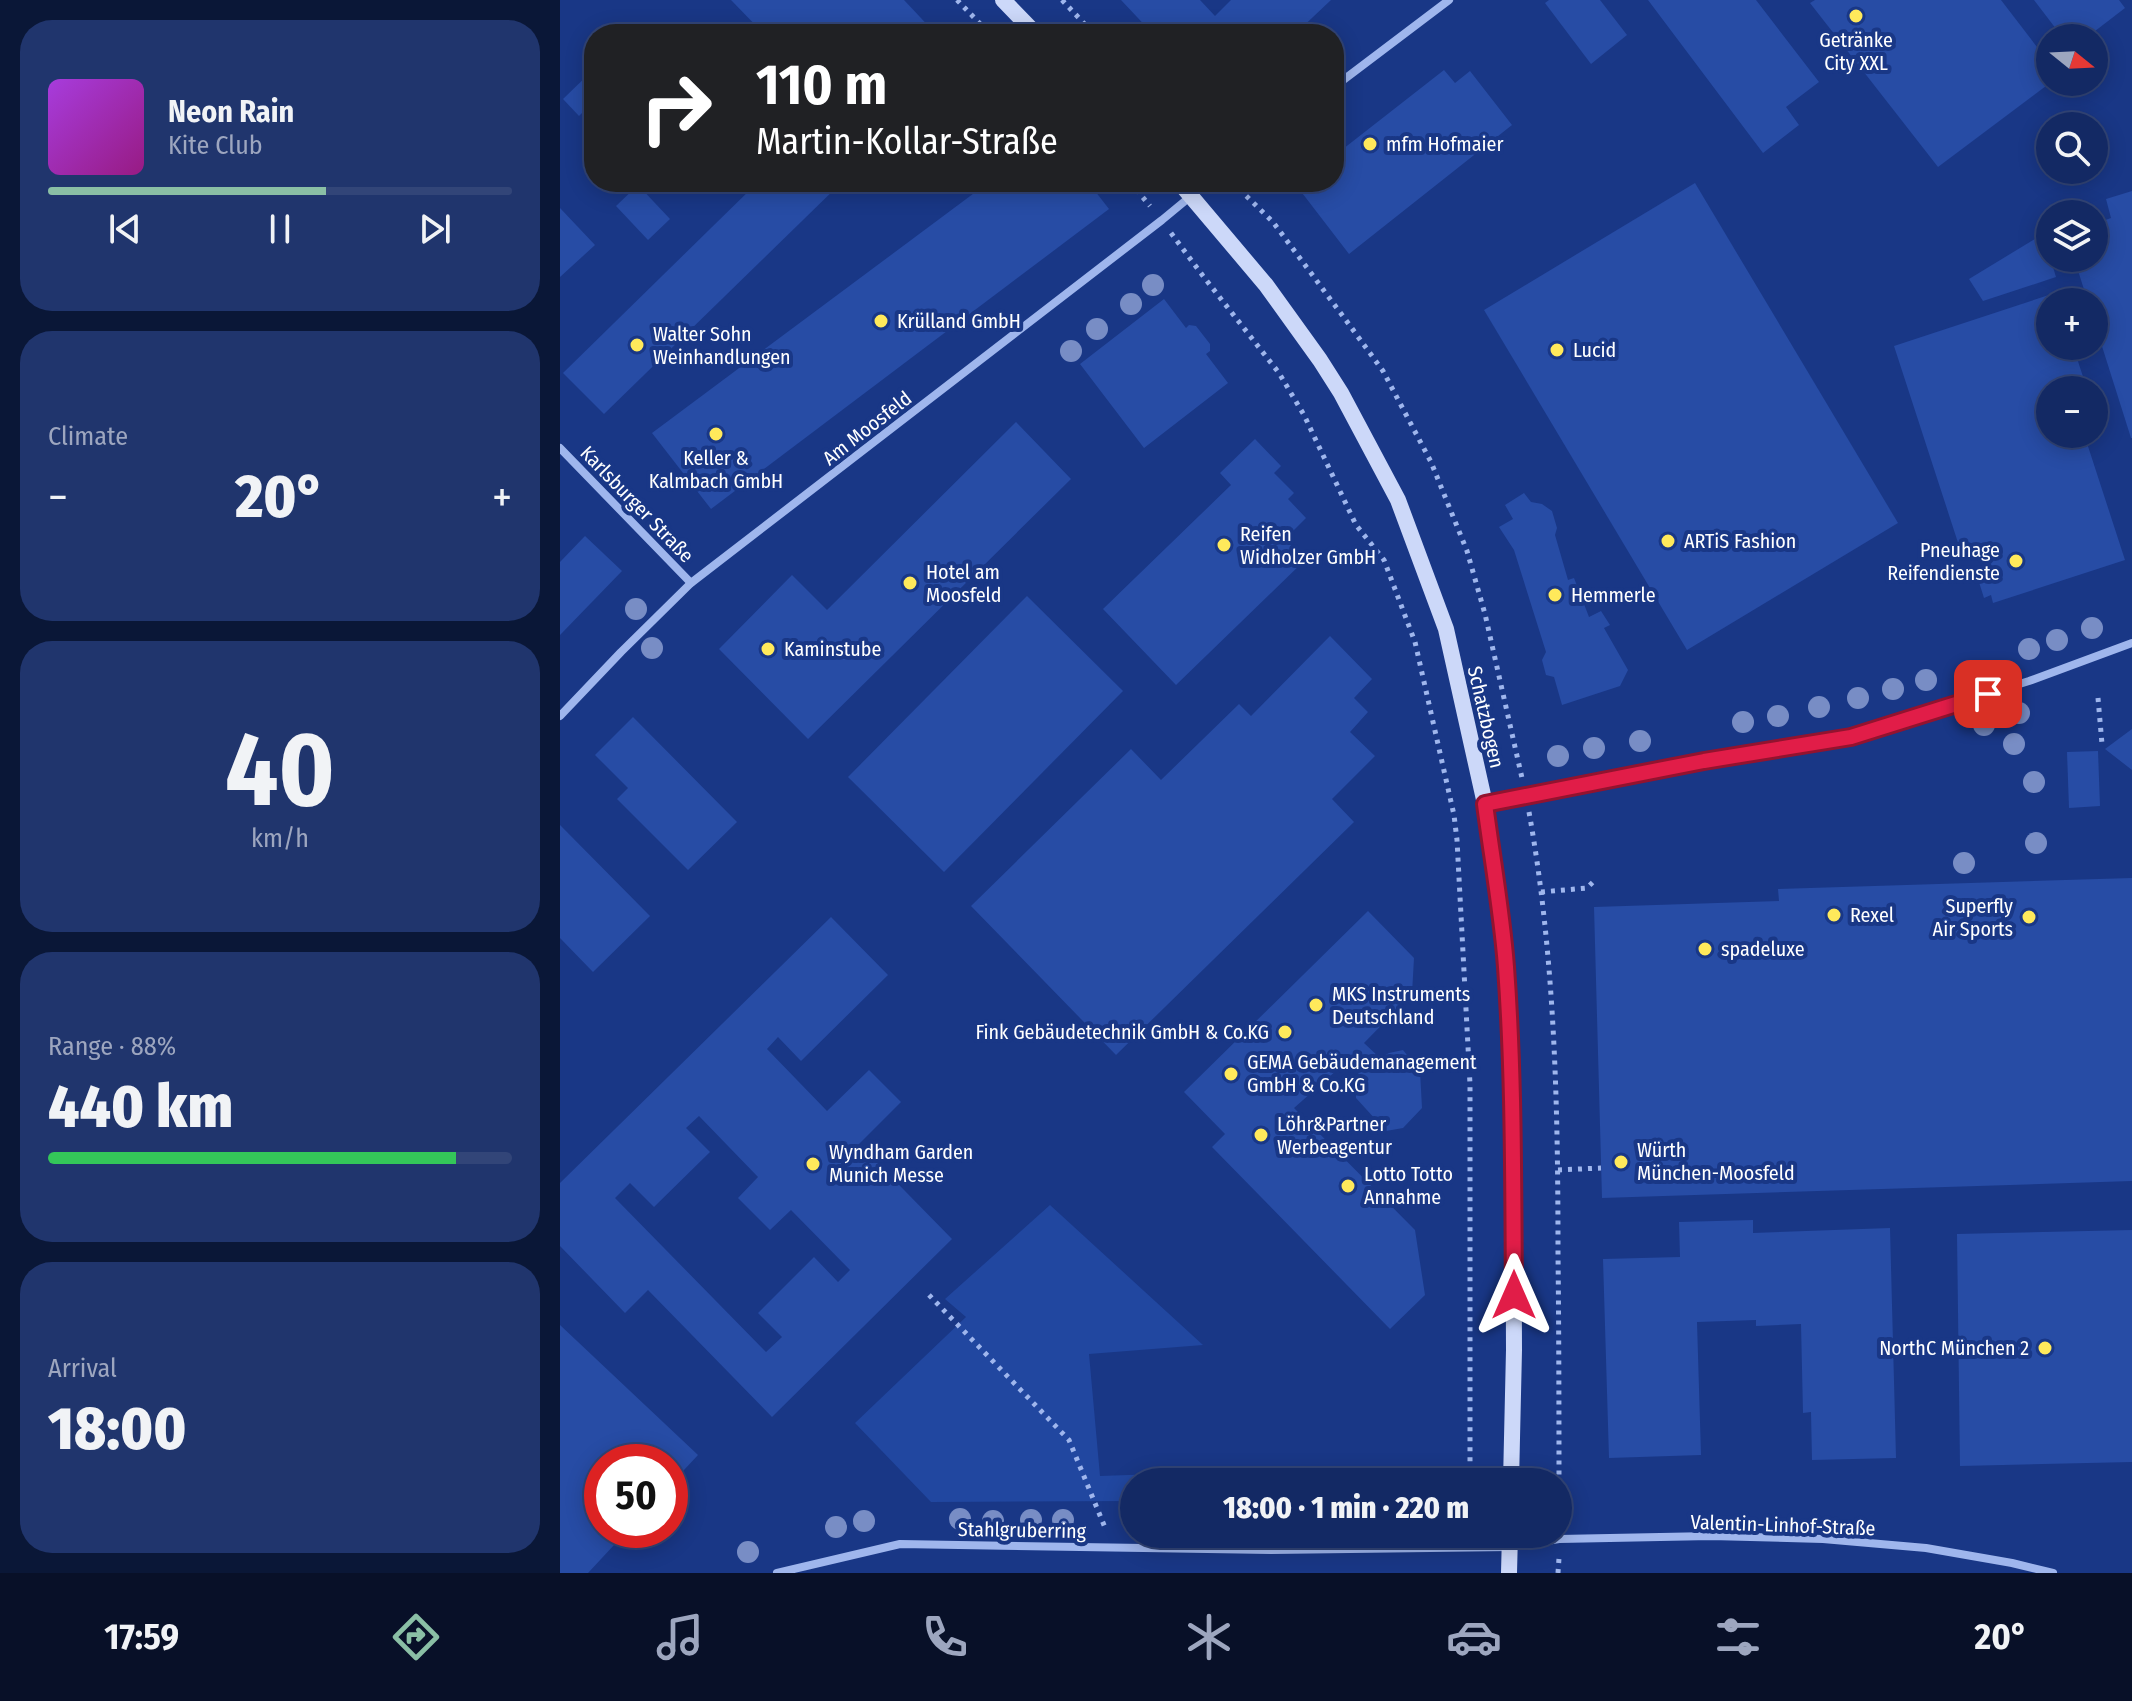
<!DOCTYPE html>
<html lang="en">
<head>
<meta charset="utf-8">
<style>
	:root { --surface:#132964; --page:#20356d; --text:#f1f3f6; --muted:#9da6bf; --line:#324578; --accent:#8abfa5 }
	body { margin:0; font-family:"Fira Sans Condensed",sans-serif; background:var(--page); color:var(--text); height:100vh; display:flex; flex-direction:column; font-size:30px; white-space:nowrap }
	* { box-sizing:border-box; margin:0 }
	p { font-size:26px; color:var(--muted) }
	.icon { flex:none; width:44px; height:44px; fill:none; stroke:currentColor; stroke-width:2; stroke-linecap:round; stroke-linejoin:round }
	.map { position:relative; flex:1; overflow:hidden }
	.drawer { display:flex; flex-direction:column; gap:20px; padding:20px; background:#0a1737; width:560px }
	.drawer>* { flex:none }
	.guide { position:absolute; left:24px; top:24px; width:760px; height:168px; border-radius:32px; box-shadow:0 4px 20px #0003,0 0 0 2px var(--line); background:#202124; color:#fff; overflow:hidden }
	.needle { width:52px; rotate:108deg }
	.tools { position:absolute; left:1476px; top:24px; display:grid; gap:16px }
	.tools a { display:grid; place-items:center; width:72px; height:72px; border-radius:50%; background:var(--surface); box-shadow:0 4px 20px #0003,0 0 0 2px var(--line); font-size:40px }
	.speed { position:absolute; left:24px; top:1444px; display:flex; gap:16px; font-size:40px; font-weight:700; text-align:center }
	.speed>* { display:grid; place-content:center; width:104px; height:104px; border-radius:50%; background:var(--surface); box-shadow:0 4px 20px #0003,0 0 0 2px var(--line); line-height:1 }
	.speed .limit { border:12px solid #d22; background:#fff; color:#111 }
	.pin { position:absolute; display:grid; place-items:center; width:68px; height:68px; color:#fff; margin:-34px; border-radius:16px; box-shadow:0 4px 12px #0006 }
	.me { position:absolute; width:88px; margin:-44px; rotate:0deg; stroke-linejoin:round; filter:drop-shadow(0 0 6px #0008) }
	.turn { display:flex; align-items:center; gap:28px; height:168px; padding:0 40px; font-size:36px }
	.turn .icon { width:104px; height:104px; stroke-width:2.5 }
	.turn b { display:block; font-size:56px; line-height:68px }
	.big { font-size:60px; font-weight:800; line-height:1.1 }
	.drawer .card { flex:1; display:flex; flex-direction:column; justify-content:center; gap:12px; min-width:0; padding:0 28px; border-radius:32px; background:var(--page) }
	.drawer .dial { align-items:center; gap:0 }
	.dial b { font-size:104px; line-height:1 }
	.song { display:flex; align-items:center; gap:24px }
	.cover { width:96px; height:96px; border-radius:12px; background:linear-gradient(135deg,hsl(280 70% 55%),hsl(310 70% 35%)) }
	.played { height:8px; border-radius:4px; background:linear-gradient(90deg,var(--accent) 60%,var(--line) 60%) }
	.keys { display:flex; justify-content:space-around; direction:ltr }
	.heat { display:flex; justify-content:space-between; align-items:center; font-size:44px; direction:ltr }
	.charge { height:12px; border-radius:6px; background:linear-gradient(90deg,#34c759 88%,var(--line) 0) }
	.trip { position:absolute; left:560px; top:1468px; width:452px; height:80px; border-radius:40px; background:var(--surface); box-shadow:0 4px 20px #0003,0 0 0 2px var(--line); font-weight:800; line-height:80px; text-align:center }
	.tabs { display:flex; height:128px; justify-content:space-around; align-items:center; background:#081028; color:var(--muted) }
	.tabs .icon { width:56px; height:56px }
	.tabs .active { color:var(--accent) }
	.tabs b { font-size:36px; color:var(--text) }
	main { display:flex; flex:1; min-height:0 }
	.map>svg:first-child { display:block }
</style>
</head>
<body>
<main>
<section class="drawer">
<div class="card">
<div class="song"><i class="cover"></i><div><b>Neon Rain</b><p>Kite Club</p></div></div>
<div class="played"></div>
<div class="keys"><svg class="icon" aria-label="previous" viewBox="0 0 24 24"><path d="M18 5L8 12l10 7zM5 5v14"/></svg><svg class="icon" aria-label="pause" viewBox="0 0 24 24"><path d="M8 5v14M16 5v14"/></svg><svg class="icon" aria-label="next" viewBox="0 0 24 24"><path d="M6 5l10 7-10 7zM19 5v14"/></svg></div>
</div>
<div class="card"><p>Climate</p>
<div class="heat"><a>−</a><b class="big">20°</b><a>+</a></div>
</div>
<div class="card dial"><b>40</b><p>km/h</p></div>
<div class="card"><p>Range · 88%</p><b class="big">440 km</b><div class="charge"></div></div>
<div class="card"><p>Arrival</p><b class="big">18:00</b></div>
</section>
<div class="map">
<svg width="1572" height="1573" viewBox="0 0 1572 1573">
	<rect width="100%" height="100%" fill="#193786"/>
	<path fill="#2147a0" d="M 490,1205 L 643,1345 L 529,1354 L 540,1476 L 683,1471 L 683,1482 L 574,1482 L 574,1501 L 371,1502 L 295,1423 L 406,1317 L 385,1299 Z"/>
	<g fill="#274ca5" fill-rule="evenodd">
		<path d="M 171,0 L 344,0 L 376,34 L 204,34 Z"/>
		<path d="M 561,0 L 640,0 L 655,16 L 671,0 L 771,0 L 735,34 L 593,34 Z"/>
		<path d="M 989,0 L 1040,0 L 1067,35 L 1031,64 L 985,3 Z"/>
		<path d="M 1088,0 L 1196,0 L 1259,82 L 1226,107 L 1239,125 L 1203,153 Z"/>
		<path d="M 1255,0 L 1441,0 L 1490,64 L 1490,83 L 1378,167 L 1250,3 Z"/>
		<path d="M 1474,0 L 1559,0 L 1565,8 L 1526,38 L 1503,38 Z"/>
		<path d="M 34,69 L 34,101 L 19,116 L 3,99 Z"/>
		<path d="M 884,70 L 895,83 L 910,71 L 952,125 L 789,254 L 736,185 L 740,182 L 774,182 L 774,156 Z"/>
		<path d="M 198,182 L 282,182 L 44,414 L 3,373 Z"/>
		<path d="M 429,182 L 528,182 L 549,209 L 151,509 L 92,433 Z"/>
		<path d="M 1135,183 L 1338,523 L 1127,650 L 924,310 Z"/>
		<path d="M 78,185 L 110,219 L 88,240 L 56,206 Z"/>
		<path d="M 1572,191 L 1572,438 L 1571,438 L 1534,321 L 1534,302 L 1528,302 L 1514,258 L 1534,258 L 1534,224 L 1551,218 L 1546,199 Z"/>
		<path d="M 0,208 L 35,245 L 0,277 Z"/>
		<path d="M 1483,234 L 1496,277 L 1423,301 L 1409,279 Z"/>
		<path d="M 1495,293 L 1498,302 L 1490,302 L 1490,346 L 1513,346 L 1527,389 L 1490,390 L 1490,434 L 1524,434 L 1565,560 L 1433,603 L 1431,595 L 1424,598 L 1418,579 L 1426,576 L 1418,553 L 1403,558 L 1334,346 Z"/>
		<path d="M 604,299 L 626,328 L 629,325 L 636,326 L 650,344 L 650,351 L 646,354 L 668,383 L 584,448 L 520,364 Z"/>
		<path d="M 456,422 L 511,479 L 248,739 L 159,649 L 232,575 L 267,610 Z"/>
		<path d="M 695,439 L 721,466 L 714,473 L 734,493 L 728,499 L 746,518 L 725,539 L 745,560 L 616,685 L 543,609 L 671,485 L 660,473 Z"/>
		<path d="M 964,493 L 971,502 L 982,504 L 992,511 L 997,528 L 995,535 L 1008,580 L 1014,578 L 1029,617 L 1041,611 L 1050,625 L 1044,628 L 1068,670 L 1060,686 L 1002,705 L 994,677 L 986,675 L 982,660 L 986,652 L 954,550 L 939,527 L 953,519 L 945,505 Z"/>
		<path d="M 25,536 L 62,571 L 0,635 L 0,562 Z"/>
		<path d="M 467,596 L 563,691 L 384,872 L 288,777 Z"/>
		<path d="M 770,636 L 812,679 L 794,698 L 808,712 L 790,732 L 815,756 L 772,799 L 794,822 L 556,1055 L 411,906 L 571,749 L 601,780 L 679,704 L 691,716 Z"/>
		<path d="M 73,717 L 177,822 L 128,870 L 57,799 L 68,788 L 35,755 Z"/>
		<path d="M 1572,729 L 1572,770 L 1545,749 Z"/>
		<path d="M 1538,751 L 1540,806 L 1509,808 L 1507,752 Z"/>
		<path d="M 0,825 L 90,916 L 33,972 L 0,938 Z"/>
		<path d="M 1572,878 L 1572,1181 L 1042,1198 L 1034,907 L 1219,901 L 1218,889 Z"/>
		<path d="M 808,911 L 854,958 L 852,994 L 804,1043 L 820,1058 L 829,1053 L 843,1050 L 860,1071 L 862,1108 L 843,1128 L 826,1131 L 796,1098 L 795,1079 L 799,1074 L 786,1062 L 734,1108 L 855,1230 L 865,1295 L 830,1329 L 652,1147 L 665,1134 L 624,1092 Z"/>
		<path d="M 271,917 L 328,975 L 241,1061 L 218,1037 L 207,1049 L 267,1111 L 309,1070 L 341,1102 L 299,1144 L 392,1239 L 212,1417 L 88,1290 L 65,1313 L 0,1246 L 0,1183 ZM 139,1116 L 198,1177 L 178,1198 L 210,1230 L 231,1210 L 290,1270 L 278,1282 L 254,1257 L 198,1313 L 222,1337 L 206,1352 L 55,1198 L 70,1183 L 94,1207 L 150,1152 L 126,1128 Z"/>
		<path d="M 1193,1220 L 1193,1233 L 1330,1228 L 1336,1458 L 1252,1460 L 1251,1412 L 1243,1413 L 1241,1324 L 1196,1326 L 1196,1320 L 1137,1322 L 1141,1455 L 1049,1458 L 1043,1259 L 1120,1257 L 1119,1222 Z"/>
		<path d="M 1572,1230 L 1572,1462 L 1400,1466 L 1397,1234 Z"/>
		<path d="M 0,1325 L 138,1455 L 110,1485 L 110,1462 L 42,1462 L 42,1530 L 68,1530 L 28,1573 L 0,1573 Z"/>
	</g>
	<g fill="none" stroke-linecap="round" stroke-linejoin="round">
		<g stroke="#9fb6ed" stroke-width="5" stroke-dasharray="4 6" stroke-linecap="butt">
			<path d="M 397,0 L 430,34"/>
			<path d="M 502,0 L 534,34"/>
			<path d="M 570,182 L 590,206"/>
			<path d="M 672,182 L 713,222 L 788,323 L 823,371 L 871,462 L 907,551 L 925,614 L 962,778"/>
			<path d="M 611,233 L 643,276 L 719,373 L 744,415 L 796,525 L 824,560 L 855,642 L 894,815 L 897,840 L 910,1084 L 910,1482"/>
			<path d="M 1538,698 L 1542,744"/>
			<path d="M 969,812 C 995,957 998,1106 998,1253 C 999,1342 999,1431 999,1520"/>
			<path d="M 981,892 L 1027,888 L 1034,881"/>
			<path d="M 998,1170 L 1041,1168"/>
			<path d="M 369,1295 L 509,1440 L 546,1530"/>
			<path d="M 998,1573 L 999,1558"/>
		</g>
		<g stroke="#9fb6ed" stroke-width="8">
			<path d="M 774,87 L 889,0"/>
			<path d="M 0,448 L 131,583"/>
			<path d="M 0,716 L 61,652 L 131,583 L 602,220 L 648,182"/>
			<path d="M 925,804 L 1144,761 L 1291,737 L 1469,681 L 1572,643"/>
			<path d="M 217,1573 L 340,1544 L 711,1550 L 950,1547 L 999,1539 L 1151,1536 L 1263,1539 L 1366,1548 L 1452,1563 L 1493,1573"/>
		</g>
		<g stroke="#ccd8f9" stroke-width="16">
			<path d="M 443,0 L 476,34"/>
			<path d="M 619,182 L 706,285 L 760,360 L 781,393 L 838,500 L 886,629 L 925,804 L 946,964 L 953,1099 L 954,1350 L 951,1482"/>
			<path d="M 949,1573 L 950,1534"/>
		</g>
	</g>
	<g fill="#788dc5">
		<circle cx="593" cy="285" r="11"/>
		<circle cx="571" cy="304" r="11"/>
		<circle cx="537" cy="329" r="11"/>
		<circle cx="511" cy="351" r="11"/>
		<circle cx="76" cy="609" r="11"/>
		<circle cx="1532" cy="628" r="11"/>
		<circle cx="1497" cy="640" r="11"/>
		<circle cx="92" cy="648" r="11"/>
		<circle cx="1469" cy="649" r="11"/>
		<circle cx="1366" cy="680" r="11"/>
		<circle cx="1333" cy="689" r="11"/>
		<circle cx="1298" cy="698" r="11"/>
		<circle cx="1259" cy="707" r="11"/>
		<circle cx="1459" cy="713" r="11"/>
		<circle cx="1218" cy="716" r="11"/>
		<circle cx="1183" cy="722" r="11"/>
		<circle cx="1424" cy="725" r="11"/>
		<circle cx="1080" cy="741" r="11"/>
		<circle cx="1454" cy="744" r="11"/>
		<circle cx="1034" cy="748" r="11"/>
		<circle cx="998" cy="756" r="11"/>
		<circle cx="1474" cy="782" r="11"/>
		<circle cx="1476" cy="843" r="11"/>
		<circle cx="1404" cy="863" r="11"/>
		<circle cx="400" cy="1519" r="11"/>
		<circle cx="471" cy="1520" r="11"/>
		<circle cx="503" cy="1520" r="11"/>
		<circle cx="304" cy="1521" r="11"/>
		<circle cx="433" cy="1521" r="11"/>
		<circle cx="276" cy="1527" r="11"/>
		<circle cx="188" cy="1552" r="11"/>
	</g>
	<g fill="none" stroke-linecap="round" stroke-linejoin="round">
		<g stroke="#92132f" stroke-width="20">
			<path id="route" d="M 954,1295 C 953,1186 954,1077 946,967 C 942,913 932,858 925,804 L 1144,761 L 1291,737 L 1428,694"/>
		</g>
		<use href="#route" stroke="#e11d48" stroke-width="14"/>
	</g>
	<g fill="#ffe95b" stroke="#193786" stroke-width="3">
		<circle cx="1296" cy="16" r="8"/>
		<circle cx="810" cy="144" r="8"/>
		<circle cx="321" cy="321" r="8"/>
		<circle cx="77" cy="345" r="8"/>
		<circle cx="997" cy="350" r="8"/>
		<circle cx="156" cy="434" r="8"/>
		<circle cx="1108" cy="541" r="8"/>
		<circle cx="664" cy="545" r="8"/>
		<circle cx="1456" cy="561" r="8"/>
		<circle cx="350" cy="583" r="8"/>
		<circle cx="995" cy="595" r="8"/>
		<circle cx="208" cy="649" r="8"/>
		<circle cx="1274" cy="915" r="8"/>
		<circle cx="1469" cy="917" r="8"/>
		<circle cx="1145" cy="949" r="8"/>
		<circle cx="756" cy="1005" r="8"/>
		<circle cx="725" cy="1032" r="8"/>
		<circle cx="671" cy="1074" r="8"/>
		<circle cx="701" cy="1135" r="8"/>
		<circle cx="1061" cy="1162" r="8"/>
		<circle cx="253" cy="1164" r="8"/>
		<circle cx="788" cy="1186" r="8"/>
		<circle cx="1485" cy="1348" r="8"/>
	</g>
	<g text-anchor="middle" stroke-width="8" stroke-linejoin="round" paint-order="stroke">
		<g font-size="20" fill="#fff" stroke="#193786" text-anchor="start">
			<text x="1296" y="47" text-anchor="middle">Getränke<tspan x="1296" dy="23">City XXL</tspan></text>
			<text x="826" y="151">mfm Hofmaier</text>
			<text x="337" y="328">Krülland GmbH</text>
			<text x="93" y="341">Walter Sohn<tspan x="93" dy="23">Weinhandlungen</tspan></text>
			<text x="1013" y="357">Lucid</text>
			<text x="156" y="465" text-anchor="middle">Keller &amp;<tspan x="156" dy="23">Kalmbach GmbH</tspan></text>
			<text x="680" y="541">Reifen<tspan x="680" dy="23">Widholzer GmbH</tspan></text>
			<text x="1124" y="548">ARTiS Fashion</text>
			<text x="1440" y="557" text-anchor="end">Pneuhage<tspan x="1440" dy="23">Reifendienste</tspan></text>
			<text x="366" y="579">Hotel am<tspan x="366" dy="23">Moosfeld</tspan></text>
			<text x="1011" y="602">Hemmerle</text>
			<text x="224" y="656">Kaminstube</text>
			<text x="1453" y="913" text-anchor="end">Superfly<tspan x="1453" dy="23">Air Sports</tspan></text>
			<text x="1290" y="922">Rexel</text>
			<text x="1161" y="956">spadeluxe</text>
			<text x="772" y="1001">MKS Instruments<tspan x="772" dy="23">Deutschland</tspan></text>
			<text x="709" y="1039" text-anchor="end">Fink Gebäudetechnik GmbH &amp; Co.KG</text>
			<text x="687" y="1069">GEMA Gebäudemanagement<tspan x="687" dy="23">GmbH &amp; Co.KG</tspan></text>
			<text x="717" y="1131">Löhr&amp;Partner<tspan x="717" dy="23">Werbeagentur</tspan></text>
			<text x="1077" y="1157">Würth<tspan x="1077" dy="23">München-Moosfeld</tspan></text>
			<text x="269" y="1159">Wyndham Garden<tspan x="269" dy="23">Munich Messe</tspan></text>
			<text x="804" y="1181">Lotto Totto<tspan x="804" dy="23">Annahme</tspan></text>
			<text x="1469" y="1355" text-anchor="end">NorthC München 2</text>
		</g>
		<g font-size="20" fill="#fff" stroke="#193786">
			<text transform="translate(307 428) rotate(-38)" y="7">Am Moosfeld</text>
			<text transform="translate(77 504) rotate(46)" y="7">Karlsburger Straße</text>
			<text transform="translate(926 717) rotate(77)" y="7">Schatzbogen</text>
			<text transform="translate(1223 1525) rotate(2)" y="7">Valentin-Linhof-Straße</text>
			<text transform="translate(462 1530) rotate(1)" y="7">Stahlgruberring</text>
		</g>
	</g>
</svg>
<div class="tools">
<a><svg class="needle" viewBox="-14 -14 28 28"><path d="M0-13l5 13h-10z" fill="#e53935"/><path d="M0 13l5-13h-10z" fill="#9da6bf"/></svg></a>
<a><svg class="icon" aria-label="search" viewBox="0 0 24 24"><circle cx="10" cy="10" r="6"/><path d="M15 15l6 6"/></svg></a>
<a><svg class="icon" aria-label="layers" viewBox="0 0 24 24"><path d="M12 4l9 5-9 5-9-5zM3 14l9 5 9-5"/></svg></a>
<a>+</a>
<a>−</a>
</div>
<div class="speed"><div class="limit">50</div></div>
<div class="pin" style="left:1428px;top:694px;background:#d93025"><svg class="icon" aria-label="arrive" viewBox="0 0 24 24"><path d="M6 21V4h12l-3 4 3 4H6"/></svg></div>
<svg class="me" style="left:954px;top:1295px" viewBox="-20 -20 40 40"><path d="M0-17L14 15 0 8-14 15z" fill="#e11d48" stroke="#fff" stroke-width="4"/></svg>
<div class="trip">18:00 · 1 min · 220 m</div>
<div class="guide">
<div class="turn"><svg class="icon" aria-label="right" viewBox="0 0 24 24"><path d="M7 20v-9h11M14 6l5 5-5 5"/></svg><div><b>110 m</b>Martin-Kollar-Straße</div></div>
</div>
</div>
</main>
<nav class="tabs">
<b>17:59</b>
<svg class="icon active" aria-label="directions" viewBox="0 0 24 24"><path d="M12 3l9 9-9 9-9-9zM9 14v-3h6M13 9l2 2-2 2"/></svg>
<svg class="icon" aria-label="music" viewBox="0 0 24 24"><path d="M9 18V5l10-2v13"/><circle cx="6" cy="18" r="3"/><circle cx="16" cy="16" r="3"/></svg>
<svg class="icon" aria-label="phone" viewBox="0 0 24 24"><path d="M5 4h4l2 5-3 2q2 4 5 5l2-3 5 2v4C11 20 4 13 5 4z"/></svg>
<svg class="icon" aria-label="climate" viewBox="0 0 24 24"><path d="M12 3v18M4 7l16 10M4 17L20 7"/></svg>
<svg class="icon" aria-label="car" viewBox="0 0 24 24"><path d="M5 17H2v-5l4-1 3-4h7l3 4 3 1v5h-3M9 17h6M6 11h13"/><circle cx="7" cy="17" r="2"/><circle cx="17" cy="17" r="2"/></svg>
<svg class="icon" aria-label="filters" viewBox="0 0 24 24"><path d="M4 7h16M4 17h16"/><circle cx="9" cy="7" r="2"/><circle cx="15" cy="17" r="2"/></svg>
<b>20°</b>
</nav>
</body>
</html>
